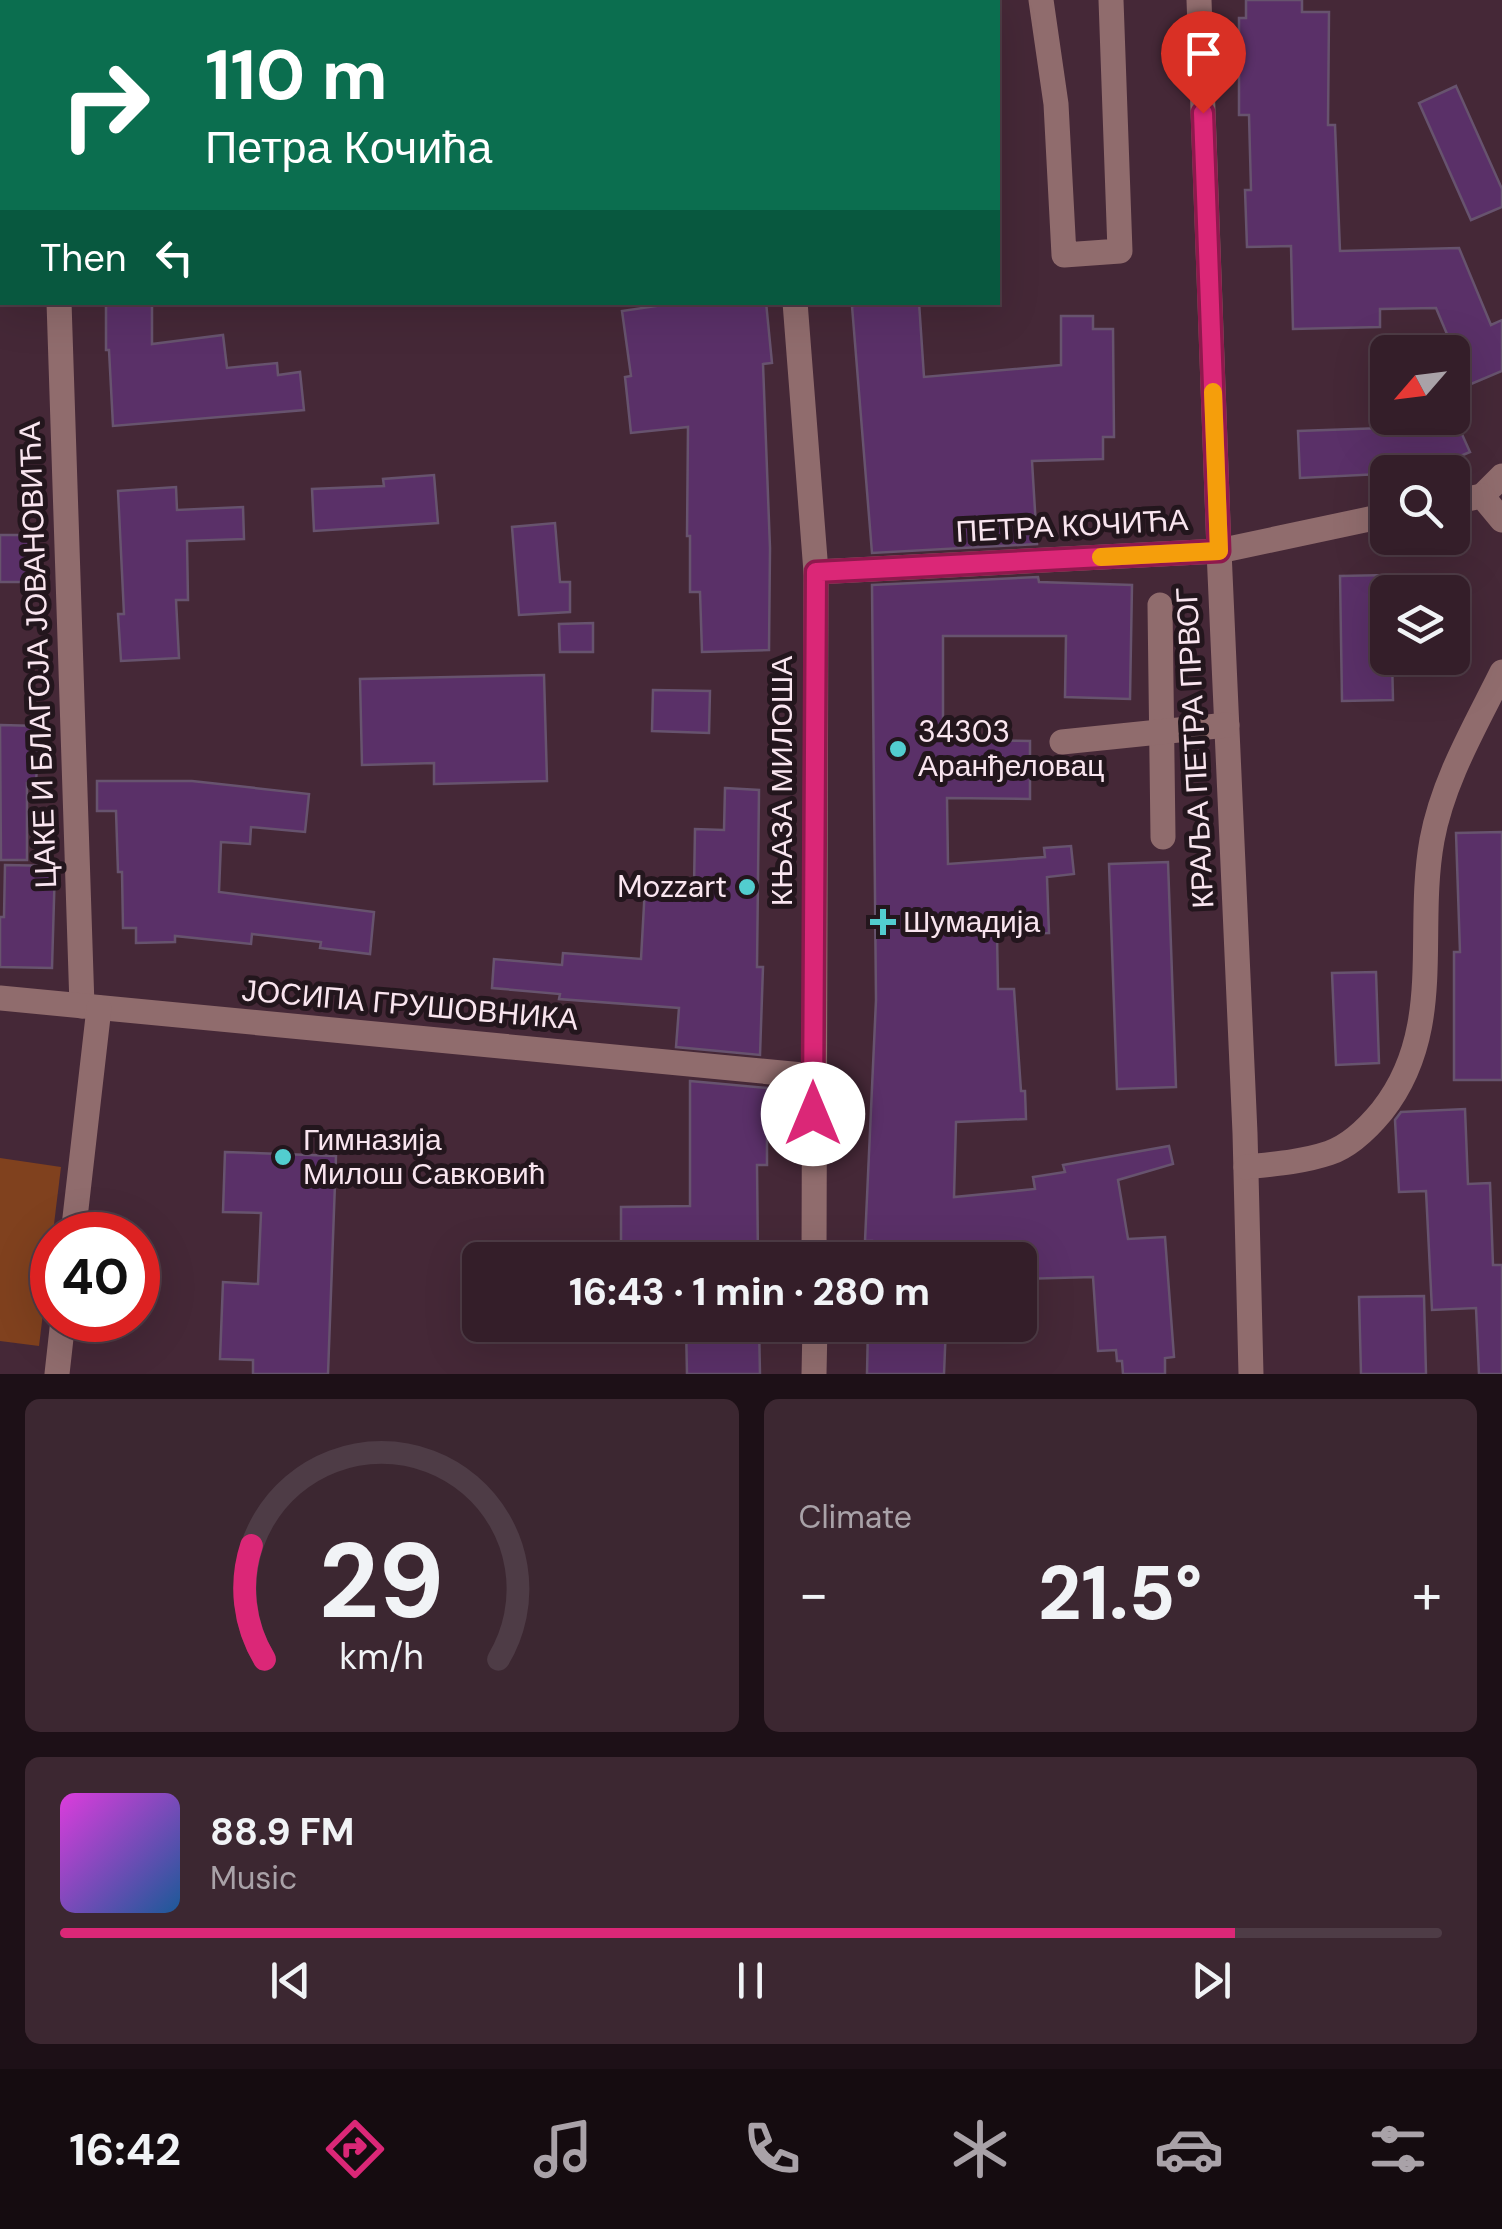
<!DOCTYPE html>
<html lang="en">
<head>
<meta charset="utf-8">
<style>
	:root { --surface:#341e29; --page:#3c2731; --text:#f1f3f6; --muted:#a9a2a8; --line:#4e3c46; --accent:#db2777 }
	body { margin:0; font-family:"DM Sans",sans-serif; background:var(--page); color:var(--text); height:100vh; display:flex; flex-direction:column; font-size:38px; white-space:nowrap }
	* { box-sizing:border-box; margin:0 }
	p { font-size:32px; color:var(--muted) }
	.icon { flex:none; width:55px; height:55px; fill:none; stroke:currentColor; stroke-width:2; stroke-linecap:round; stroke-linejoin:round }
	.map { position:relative; height:1374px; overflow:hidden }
	.panel { display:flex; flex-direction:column; gap:25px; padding:25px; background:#1d1017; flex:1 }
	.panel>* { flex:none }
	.guide { position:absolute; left:0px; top:0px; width:1000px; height:305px; box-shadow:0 10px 40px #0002,0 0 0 2px var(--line); background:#0b6e4f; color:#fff; overflow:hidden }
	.needle { width:65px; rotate:242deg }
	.fabs { position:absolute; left:1370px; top:335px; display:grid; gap:20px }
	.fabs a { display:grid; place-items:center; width:100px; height:100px; border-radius:15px; background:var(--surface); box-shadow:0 10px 40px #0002,0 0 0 2px var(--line); font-size:50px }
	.speed { position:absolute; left:30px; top:1212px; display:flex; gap:20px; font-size:50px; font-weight:700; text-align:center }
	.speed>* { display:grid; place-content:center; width:130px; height:130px; border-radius:50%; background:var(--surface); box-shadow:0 10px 40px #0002,0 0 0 2px var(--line); line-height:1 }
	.speed .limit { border:15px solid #d22; background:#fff; color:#111 }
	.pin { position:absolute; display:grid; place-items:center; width:85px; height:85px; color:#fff; margin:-102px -42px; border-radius:50% 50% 50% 0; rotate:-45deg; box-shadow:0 0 10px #0007 }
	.pin .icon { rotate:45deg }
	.me { position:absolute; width:110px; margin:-55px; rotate:0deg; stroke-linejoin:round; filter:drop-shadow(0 0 8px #0008) }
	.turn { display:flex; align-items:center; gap:35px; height:210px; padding:0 40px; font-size:45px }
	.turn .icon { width:130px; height:130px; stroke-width:2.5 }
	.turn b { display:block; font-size:70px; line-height:85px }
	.then { display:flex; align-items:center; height:95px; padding:0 40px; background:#0003; gap:20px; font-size:38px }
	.big { font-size:75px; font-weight:800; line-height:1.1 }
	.panel .card { flex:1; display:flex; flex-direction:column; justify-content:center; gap:15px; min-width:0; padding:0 35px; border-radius:15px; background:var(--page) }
	.panel .dial { align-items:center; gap:0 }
	.dial svg { height:260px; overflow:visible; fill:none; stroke:var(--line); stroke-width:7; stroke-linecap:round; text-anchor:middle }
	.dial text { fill:var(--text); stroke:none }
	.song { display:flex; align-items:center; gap:30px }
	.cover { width:120px; height:120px; border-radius:15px; background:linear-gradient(135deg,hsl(300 70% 55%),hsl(210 70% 35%)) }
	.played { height:10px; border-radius:5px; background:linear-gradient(90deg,var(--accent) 85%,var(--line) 85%) }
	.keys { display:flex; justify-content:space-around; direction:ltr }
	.heat { display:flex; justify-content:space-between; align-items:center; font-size:55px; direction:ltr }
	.panel .tiles { flex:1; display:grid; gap:25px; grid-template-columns:1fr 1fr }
	.card:last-child { grid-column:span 2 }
	.trip { position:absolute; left:462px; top:1242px; width:575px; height:100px; border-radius:15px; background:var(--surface); box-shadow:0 10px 40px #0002,0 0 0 2px var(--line); font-weight:800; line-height:100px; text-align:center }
	.tabs { display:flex; height:160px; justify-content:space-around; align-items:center; background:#150c10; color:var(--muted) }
	.tabs .icon { width:70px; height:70px }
	.tabs .current { color:var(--accent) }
	.tabs b { font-size:45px; color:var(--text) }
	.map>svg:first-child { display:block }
</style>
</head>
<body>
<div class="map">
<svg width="1502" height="1374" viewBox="0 0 1502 1374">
	<rect width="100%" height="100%" fill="#452837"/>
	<path fill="#80411e" d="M 0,1158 L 61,1167 L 39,1346 L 0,1341 Z"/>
	<g fill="#5a3068" stroke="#67536e" stroke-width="2.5">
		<path d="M 1246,0 L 1302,0 L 1302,12 L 1329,12 L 1328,125 L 1335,125 L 1340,251 L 1459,248 L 1491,325 L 1502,320 L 1502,371 L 1452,392 L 1452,346 L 1436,308 L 1380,309 L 1380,327 L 1293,329 L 1291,246 L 1247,247 L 1245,190 L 1251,190 L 1249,115 L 1239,115 L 1239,18 L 1246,18 Z"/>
		<path d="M 1456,86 L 1502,189 L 1502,207 L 1471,220 L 1419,103 Z"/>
		<path d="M 106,302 L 152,302 L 152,344 L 223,335 L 227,368 L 277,363 L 278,375 L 300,372 L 304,410 L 113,426 L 109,350 L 106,350 Z"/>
		<path d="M 683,302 L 766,302 L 772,363 L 763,364 L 770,548 L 769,650 L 702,652 L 700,592 L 690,592 L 690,536 L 687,536 L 688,427 L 631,433 L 625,377 L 631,376 L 622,311 Z"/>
		<path d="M 919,302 L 924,377 L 1061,365 L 1061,316 L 1093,316 L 1093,329 L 1113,329 L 1114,437 L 1103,437 L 1103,459 L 1032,461 L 1037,544 L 872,553 L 852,306 Z"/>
		<path d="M 1452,412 L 1470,452 L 1422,472 L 1300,478 L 1298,431 L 1413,427 L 1436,418 L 1452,418 Z"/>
		<path d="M 434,475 L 438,523 L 314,531 L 312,489 L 384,486 L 383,479 Z"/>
		<path d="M 176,487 L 177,510 L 243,507 L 244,539 L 187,541 L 188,600 L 176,600 L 179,658 L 121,661 L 118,614 L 124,614 L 118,491 Z"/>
		<path d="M 555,523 L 560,582 L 570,582 L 570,612 L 519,615 L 512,527 Z"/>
		<rect x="0" y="535" width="29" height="47"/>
		<path d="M 1388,575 L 1388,658 L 1392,658 L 1393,700 L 1342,701 L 1340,576 Z"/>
		<path d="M 1038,577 L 1039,582 L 1132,585 L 1130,699 L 1065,697 L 1066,636 L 943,636 L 943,740 L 1030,741 L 1030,799 L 947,798 L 948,864 L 1045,857 L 1044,848 L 1071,846 L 1074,874 L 1047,877 L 1049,933 L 997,934 L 998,989 L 1014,989 L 1021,1091 L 1025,1091 L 1026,1119 L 956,1122 L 954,1197 L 1035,1189 L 1033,1177 L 1065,1172 L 1063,1165 L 1169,1146 L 1173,1164 L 1118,1180 L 1128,1239 L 1165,1237 L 1174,1357 L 1165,1358 L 1165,1374 L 1123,1374 L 1122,1361 L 1117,1361 L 1116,1350 L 1098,1351 L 1093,1277 L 1020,1279 L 1020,1260 L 872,1260 L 872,1241 L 865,1241 L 876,1000 L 872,585 Z"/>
		<path d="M 593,623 L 593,652 L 560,652 L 559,624 Z"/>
		<path d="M 544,675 L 547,781 L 434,784 L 434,763 L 362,765 L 360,679 Z"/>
		<path d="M 653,690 L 710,691 L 709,733 L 652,731 Z"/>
		<path d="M 0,725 L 39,726 L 36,783 L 27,783 L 27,860 L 1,860 Z"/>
		<path d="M 97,781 L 192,781 L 309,794 L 305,832 L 251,827 L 250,844 L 221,842 L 219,892 L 374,912 L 370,954 L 320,948 L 321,942 L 252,934 L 251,944 L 175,936 L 175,942 L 136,943 L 136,928 L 123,928 L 122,872 L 118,872 L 116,811 L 97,811 Z"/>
		<path d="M 725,788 L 759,790 L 757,967 L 763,967 L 760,1055 L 676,1047 L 679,1008 L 559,999 L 560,994 L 492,988 L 494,959 L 562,965 L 563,953 L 641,959 L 645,887 L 694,888 L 695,829 L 724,830 Z"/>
		<path d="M 1502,832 L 1502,1080 L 1454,1080 L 1454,952 L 1460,952 L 1456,833 Z"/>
		<path d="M 1168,862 L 1176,1087 L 1117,1089 L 1109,864 Z"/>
		<path d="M 5,865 L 55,866 L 52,968 L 0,967 L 0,917 L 4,917 Z"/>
		<path d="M 1376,972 L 1379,1063 L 1336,1065 L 1332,973 Z"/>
		<path d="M 690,1081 L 767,1088 L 767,1165 L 757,1165 L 758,1260 L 621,1259 L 621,1207 L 690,1206 Z"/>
		<path d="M 1465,1109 L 1468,1184 L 1490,1183 L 1493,1265 L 1502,1265 L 1502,1374 L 1479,1374 L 1476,1308 L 1432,1310 L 1426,1191 L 1399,1192 L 1395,1120 L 1401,1112 Z"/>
		<path d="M 225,1152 L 336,1156 L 328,1374 L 253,1374 L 253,1360 L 220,1359 L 223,1282 L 258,1284 L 261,1213 L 223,1212 Z"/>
		<path d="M 1424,1296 L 1426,1374 L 1361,1374 L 1359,1297 Z"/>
		<path d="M 686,1325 L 759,1325 L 760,1374 L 687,1374 Z"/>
		<path d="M 868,1325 L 946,1325 L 944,1374 L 867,1374 Z"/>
	</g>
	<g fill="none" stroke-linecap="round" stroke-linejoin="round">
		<g stroke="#906c6d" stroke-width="25">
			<path d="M 49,0 L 49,2"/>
			<path d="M 772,0 L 773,2"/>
			<path d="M 1041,0 L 1056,104 L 1064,255 L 1120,251 L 1111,0"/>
			<path d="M 1199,0 L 1219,551 L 1245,1133 L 1251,1374"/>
			<path d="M 59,302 L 82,1006"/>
			<path d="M 795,302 L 816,572 L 814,1260"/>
			<path d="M 1482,496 L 1502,476"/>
			<path d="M 1452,502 L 1482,496 L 1502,520"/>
			<path d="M 816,572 L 1219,551 L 1388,515"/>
			<path d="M 1160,605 L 1163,837"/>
			<path d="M 1062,742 L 1227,725"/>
			<path d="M 0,998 L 813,1076"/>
			<path d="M 1246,1167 C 1274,1164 1302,1162 1329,1153 C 1350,1146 1368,1128 1382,1111 C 1446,1030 1415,934 1432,840 C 1443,780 1476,725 1502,672"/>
			<path d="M 73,1235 L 99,1008"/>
			<path d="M 57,1374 L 63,1320"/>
			<path d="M 814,1374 L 815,1325"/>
		</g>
	</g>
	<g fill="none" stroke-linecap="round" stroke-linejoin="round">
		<g stroke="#8e194d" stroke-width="25">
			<path id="route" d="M 813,1114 L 816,572 L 1219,551 L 1203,113"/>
		</g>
		<use href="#route" stroke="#db2777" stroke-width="18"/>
		<path stroke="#f59e0b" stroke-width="18" d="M 1101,557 L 1219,551 L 1213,392"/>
	</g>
	<g fill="#52cdcf" stroke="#23161d" stroke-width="4">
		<circle cx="898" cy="749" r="10"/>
		<circle cx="747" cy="887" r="10"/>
		<path d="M878 907h10v10h10v10h-10v10h-10v-10h-10v-10h10z"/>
		<circle cx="283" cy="1157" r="10"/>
	</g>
	<g text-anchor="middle" stroke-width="10" stroke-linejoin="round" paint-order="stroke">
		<g font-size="30" fill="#f9e5ef" stroke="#23161d">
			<text transform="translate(1072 526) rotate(-3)" y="10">ПЕТРА КОЧИЋА</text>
			<text transform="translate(38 655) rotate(-92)" y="10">ЦАКЕ И БЛАГОЈА ЈОВАНОВИЋА</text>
			<text transform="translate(1195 748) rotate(-93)" y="10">КРАЉА ПЕТРА ПРВОГ</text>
			<text transform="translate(782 781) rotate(-90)" y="10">КЊАЗА МИЛОША</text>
			<text transform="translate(410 1005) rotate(5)" y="10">ЈОСИПА ГРУШОВНИКА</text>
		</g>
		<g font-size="30" fill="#f9e5ef" stroke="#23161d" text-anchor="start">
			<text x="918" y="742">34303<tspan x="918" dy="34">Аранђеловац</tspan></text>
			<text x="727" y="897" text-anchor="end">Mozzart</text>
			<text x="903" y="932">Шумадија</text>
			<text x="303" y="1150">Гимназија<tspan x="303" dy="34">Милош Савковић</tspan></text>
		</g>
	</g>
</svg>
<div class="fabs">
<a><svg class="needle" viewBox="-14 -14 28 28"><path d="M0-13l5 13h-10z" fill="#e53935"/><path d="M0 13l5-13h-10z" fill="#a9a2a8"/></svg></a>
<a><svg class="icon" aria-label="search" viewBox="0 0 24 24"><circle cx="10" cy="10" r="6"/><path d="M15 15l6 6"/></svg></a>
<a><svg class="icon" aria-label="layers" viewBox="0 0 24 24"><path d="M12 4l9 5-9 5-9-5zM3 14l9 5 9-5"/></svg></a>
</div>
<div class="speed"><div class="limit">40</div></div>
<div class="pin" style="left:1203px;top:113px;background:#d93025"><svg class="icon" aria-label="arrive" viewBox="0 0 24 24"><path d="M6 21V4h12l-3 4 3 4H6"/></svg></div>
<svg class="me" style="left:813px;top:1114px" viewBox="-20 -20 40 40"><circle r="19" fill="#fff"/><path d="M0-13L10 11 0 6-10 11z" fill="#db2777"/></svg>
<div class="trip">16:43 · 1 min · 280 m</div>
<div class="guide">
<div class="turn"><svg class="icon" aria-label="right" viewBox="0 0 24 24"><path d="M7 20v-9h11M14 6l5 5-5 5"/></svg><div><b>110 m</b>Петра Кочића</div></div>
<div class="then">Then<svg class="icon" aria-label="left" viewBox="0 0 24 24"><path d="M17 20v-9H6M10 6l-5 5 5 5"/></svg></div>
</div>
</div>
<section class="panel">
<div class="tiles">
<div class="card dial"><svg viewBox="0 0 100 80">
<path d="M14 69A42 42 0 1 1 86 69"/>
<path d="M14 69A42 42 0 0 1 10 34" stroke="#db2777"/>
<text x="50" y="56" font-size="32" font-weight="700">29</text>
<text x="50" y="72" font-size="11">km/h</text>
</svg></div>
<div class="card"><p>Climate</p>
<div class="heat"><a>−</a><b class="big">21.5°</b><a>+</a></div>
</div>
<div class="card">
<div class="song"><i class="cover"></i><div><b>88.9 FM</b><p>Music</p></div></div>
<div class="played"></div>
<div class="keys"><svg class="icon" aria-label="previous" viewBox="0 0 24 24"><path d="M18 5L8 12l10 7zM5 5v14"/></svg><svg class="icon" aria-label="pause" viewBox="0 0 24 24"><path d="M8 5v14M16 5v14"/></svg><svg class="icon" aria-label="next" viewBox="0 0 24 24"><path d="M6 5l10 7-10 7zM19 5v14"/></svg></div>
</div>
</div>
</section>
<nav class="tabs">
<b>16:42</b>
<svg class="icon current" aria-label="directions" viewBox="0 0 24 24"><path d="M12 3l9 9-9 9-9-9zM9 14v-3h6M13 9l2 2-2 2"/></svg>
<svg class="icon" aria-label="music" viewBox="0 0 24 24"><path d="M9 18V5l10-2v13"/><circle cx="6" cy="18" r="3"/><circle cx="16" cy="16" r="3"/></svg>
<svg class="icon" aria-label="phone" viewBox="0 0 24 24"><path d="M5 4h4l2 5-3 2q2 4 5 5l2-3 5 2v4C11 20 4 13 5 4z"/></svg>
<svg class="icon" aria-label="climate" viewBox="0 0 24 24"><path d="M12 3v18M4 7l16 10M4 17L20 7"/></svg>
<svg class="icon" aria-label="car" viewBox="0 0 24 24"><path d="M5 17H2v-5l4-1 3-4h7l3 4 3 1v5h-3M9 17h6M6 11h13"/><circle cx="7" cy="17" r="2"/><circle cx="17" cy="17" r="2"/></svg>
<svg class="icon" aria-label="filters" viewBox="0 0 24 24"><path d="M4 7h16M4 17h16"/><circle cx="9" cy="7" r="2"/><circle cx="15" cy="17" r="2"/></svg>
</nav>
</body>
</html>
